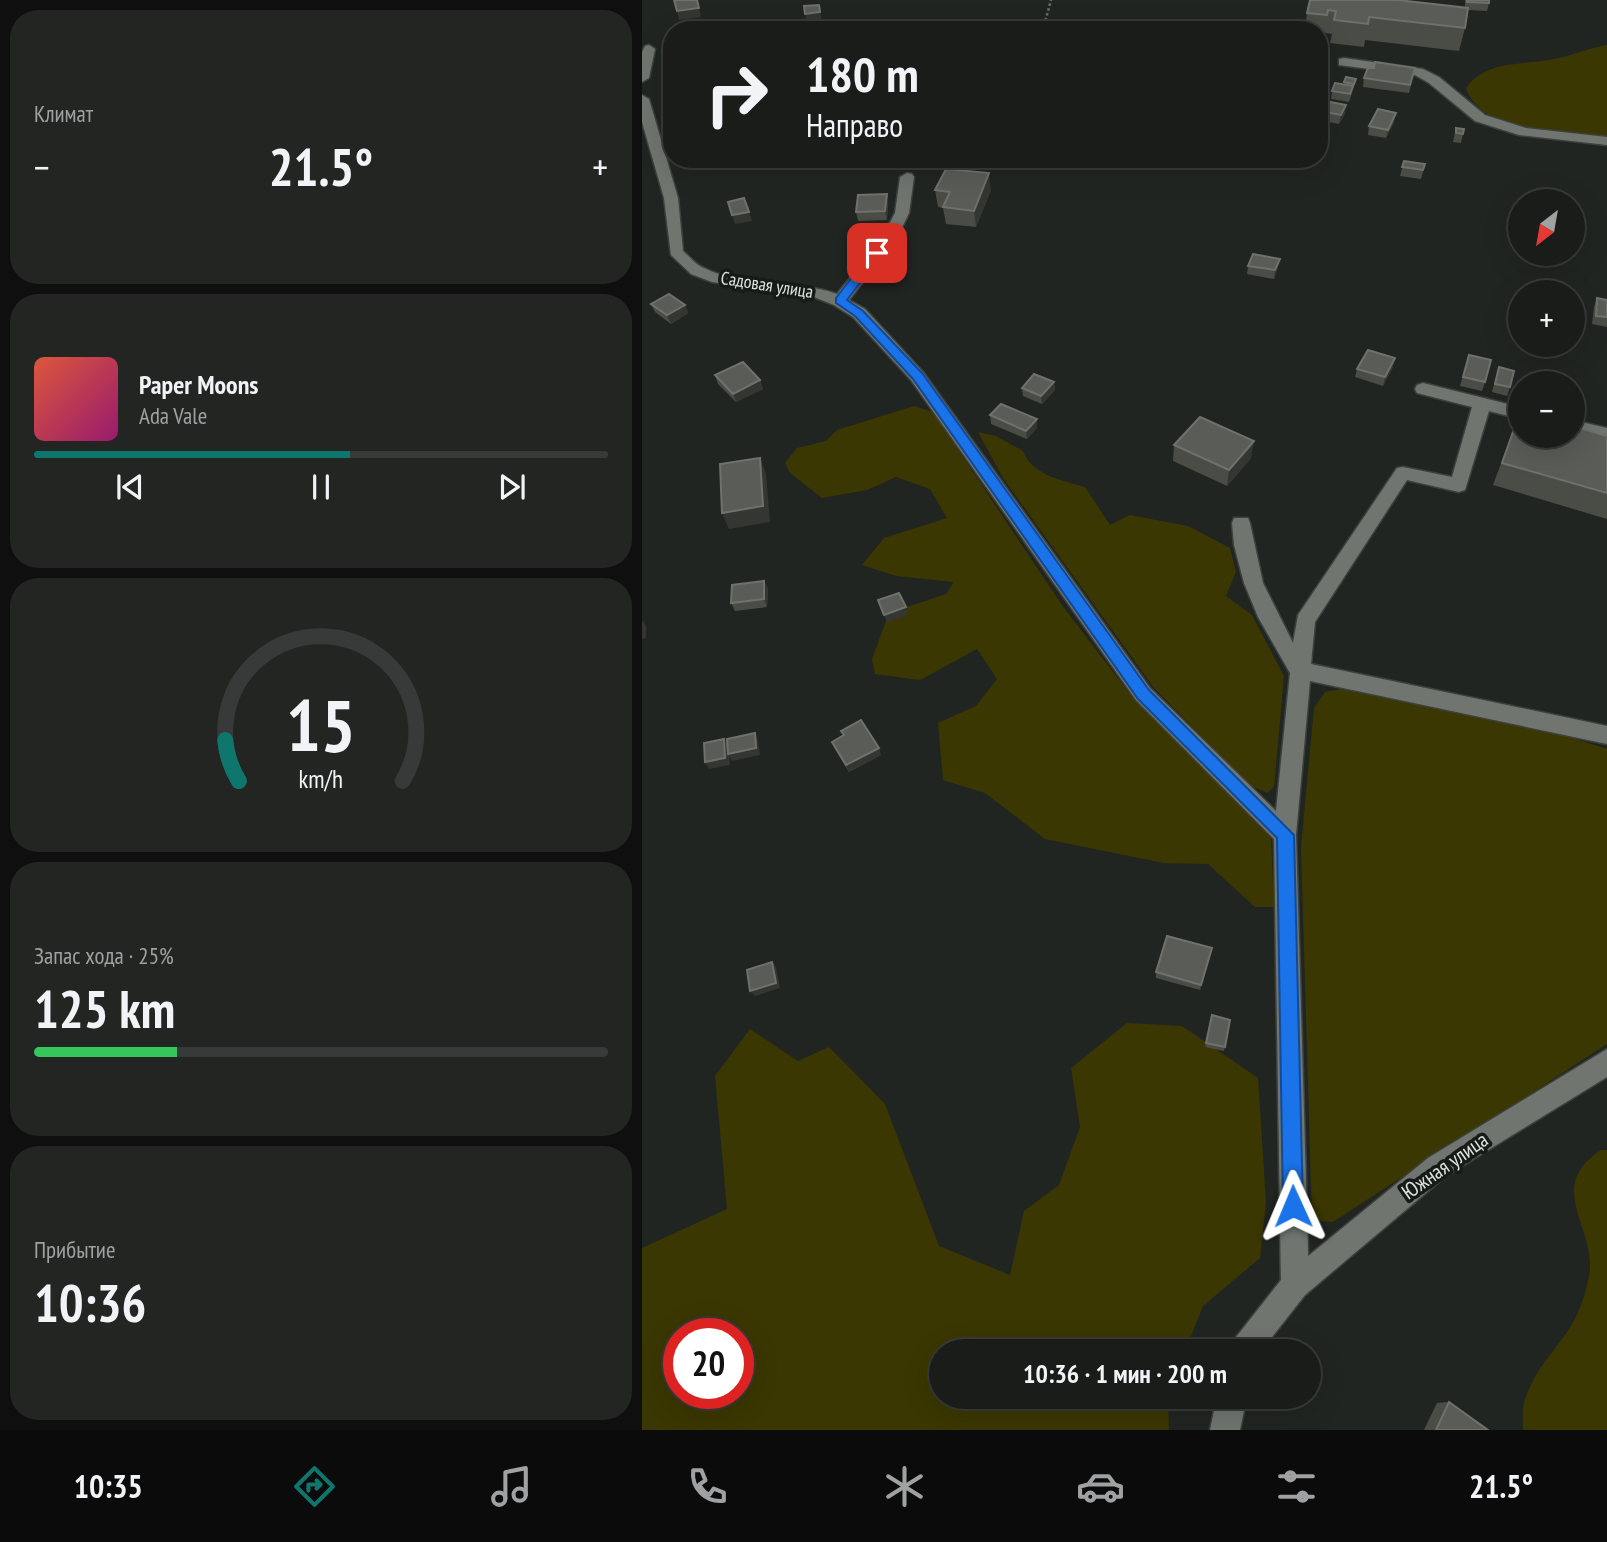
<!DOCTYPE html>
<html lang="ru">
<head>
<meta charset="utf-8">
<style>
	:root { --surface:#191c19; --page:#222522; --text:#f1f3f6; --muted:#9fa1a2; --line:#373a38; --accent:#0f766e }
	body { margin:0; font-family:"PT Sans Narrow",sans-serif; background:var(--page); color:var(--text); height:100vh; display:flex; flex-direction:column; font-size:26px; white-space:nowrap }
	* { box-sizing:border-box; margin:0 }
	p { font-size:23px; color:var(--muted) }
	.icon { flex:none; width:38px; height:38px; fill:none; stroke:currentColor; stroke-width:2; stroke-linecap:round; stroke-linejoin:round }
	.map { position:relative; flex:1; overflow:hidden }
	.sheet { display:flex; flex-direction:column; gap:10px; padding:10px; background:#0e0f0e; width:642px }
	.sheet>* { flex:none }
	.banner { position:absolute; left:21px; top:21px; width:665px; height:147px; border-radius:28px; box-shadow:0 7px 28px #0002,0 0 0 2px var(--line); background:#191c19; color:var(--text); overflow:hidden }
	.needle { width:46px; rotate:211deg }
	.fabs { position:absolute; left:866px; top:189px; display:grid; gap:14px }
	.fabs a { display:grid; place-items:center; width:77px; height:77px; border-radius:50%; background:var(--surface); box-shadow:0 7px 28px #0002,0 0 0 2px var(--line); font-size:35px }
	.speed { position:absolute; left:21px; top:1318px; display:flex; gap:14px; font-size:35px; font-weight:700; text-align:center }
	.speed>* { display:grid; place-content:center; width:91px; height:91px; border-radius:50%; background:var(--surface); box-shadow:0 7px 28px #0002,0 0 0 2px var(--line); line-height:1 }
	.speed .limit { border:10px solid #d22; background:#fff; color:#111 }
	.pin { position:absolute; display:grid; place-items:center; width:60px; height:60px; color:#fff; margin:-30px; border-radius:14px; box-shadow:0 4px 10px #0006 }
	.me { position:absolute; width:77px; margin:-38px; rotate:359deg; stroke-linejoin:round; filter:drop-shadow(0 0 5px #0008) }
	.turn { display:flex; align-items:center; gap:24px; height:147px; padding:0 28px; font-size:32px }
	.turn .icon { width:91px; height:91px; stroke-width:2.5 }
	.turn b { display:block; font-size:49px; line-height:60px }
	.big { font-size:52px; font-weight:700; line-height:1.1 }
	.sheet .widget { flex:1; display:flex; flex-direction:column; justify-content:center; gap:10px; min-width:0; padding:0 24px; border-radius:28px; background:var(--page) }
	.sheet .dial { align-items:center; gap:0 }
	.dial svg { height:182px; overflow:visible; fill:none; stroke:var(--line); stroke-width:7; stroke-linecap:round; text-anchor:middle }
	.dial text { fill:var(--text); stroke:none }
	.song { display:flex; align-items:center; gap:21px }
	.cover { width:84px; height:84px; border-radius:10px; background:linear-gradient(135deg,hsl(10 70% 55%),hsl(320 70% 35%)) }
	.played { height:7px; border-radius:4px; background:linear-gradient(90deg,var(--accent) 55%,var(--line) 55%) }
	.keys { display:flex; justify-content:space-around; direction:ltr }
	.heat { display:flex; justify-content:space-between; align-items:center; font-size:38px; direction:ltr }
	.charge { height:10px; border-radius:5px; background:linear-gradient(90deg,#34c759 25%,var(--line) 0) }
	.trip { position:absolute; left:287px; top:1339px; width:392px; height:70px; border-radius:35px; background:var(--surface); box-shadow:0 7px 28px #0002,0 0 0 2px var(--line); font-weight:700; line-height:70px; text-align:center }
	.tabs { display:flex; height:112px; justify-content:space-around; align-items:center; background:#0a0b0a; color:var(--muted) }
	.tabs .icon { width:49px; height:49px }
	.tabs .selected { color:var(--accent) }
	.tabs b { font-size:32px; color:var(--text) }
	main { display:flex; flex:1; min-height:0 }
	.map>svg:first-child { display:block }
</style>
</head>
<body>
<main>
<section class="sheet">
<div class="widget"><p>Климат</p>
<div class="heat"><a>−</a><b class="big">21.5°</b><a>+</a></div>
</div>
<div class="widget">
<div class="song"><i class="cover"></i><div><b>Paper Moons</b><p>Ada Vale</p></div></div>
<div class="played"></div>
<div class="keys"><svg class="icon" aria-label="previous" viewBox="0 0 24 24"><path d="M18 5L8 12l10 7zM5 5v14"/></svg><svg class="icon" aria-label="pause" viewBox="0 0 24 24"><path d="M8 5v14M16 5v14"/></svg><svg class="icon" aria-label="next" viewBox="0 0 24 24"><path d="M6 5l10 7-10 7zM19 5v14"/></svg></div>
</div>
<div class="widget dial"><svg viewBox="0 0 100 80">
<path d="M14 69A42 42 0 1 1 86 69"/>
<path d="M14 69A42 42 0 0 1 8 51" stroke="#0f766e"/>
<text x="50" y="56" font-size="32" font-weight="700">15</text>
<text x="50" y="72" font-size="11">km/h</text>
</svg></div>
<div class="widget"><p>Запас хода · 25%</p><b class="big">125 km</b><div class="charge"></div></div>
<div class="widget"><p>Прибытие</p><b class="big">10:36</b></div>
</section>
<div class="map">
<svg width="965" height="1430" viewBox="0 0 965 1430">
	<rect width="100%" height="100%" fill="#212521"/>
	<g fill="#3b3702" fill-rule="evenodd">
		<path d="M 965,45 L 965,136 C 926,133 838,134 824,88 C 845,58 886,66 917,58 C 934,54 947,48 965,45 Z"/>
		<path d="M 272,406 L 291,412 L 422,608 L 488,694 L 629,838 L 632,907 L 613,907 L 566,864 L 522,863 L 403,839 L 343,793 L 301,780 L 296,723 L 334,706 L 355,679 L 335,649 L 278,680 L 233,674 L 230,659 L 247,613 L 304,594 L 312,582 L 254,576 L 220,565 L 242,538 L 305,518 L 288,489 L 254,477 L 225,490 L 180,498 L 148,473 L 143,463 L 155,448 L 184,441 L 195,430 Z"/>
		<path d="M 336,432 L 354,436 L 381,451 C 390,475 419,480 443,487 L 468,525 L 488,515 L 546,526 L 588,548 L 594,572 L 584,596 L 610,615 L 642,676 L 632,787 L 625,793 L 608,785 L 512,688 L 361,478 Z"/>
		<path d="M 706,688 L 931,738 L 965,749 L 965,1044 L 691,1222 L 670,1220 L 659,847 L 672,708 L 683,692 Z"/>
		<path d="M 485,1023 L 540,1026 L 616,1078 L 624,1202 L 618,1258 L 561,1306 L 543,1351 L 299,1351 L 299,1396 L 526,1397 L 527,1430 L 0,1430 L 0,1248 L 85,1209 L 73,1076 L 108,1029 L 156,1061 L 187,1047 L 243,1104 L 297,1246 L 368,1275 L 382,1211 L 417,1185 L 438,1127 L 429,1068 ZM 37,1334 L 96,1334 L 96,1393 L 37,1393 Z"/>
		<path d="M 959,1150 L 965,1150 L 965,1430 L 881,1430 C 881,1422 880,1411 882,1403 C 890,1375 907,1357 923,1335 C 936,1317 943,1297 947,1276 C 956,1228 901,1188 959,1150 Z"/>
	</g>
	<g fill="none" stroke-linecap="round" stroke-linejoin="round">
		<g stroke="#3d413d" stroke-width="3">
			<g id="service">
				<path d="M 7,45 L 13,49 L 7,78 L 0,82 L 0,52 L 3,46 Z"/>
				<path d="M 702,58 L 781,69 L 797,77 L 843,115 L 884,128 L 965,137 L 965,145 L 877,135 L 833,121 L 787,83 L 773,75 L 697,65 L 697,59 Z"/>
				<path d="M 0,95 L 7,99 L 36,198 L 41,251 C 48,257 54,265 62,268 C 103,288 153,279 195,294 L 239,239 L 253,213 L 258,177 L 265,173 L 270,174 L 272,177 L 267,213 L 254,240 L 207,300 L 223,309 L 281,372 L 508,688 L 634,811 L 648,673 L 616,617 L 602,583 L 592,545 L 590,523 L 592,518 L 606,518 L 608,523 L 621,583 L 651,643 L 656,615 L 755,468 L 761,467 L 810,477 L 830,407 L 775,393 L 773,389 L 775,385 L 781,383 L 878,407 L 878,419 L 847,411 L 823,490 L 817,492 L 765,480 L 673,622 L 669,664 L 965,726 L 965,744 L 668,681 L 654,835 L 667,1285 L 663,1295 L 653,1299 L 643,1295 L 639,1285 L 632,839 L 494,700 L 269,380 L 211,317 L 192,305 L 172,297 L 70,282 L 49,274 L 29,255 L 22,198 L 0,122 Z"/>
				<path d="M 931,420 L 965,428 L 965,440 L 931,432 Z"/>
			</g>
		</g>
		<g stroke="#3d413d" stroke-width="3">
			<g id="minor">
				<path d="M 965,1049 L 965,1077 L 804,1176 L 663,1295 L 619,1351 L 587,1351 L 591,1341 L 643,1275 L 786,1158 Z"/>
				<path d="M 575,1396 L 605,1396 L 598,1430 L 568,1430 Z"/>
			</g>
		</g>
		<path stroke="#6b6f6b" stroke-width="2.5" stroke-dasharray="2.5 2.5" stroke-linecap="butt" d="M 401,30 L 409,0"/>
		<use href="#service" fill="#707570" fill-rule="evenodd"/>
		<use href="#minor" fill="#707570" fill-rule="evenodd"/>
	</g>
	<g fill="#4a4c46">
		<path d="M 668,0 L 823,7 L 823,0 L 847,0 L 847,3 L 845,11 L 825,10 L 823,28 L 817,51 L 723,40 L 722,47 L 688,43 L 690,34 L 683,33 L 682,38 L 677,37 L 677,30 L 663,30 L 665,13 Z"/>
		<path d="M 771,76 L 767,93 L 721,87 L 722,78 Z"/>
		<path d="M 704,77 L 714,79 L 712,87 L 707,102 L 689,99 L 690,91 L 702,84 Z"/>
		<path d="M 677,96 L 679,97 L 679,100 L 703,114 L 697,124 L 677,120 Z"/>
		<path d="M 752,122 L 744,138 L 726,135 L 727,126 Z"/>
		<path d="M 814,128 L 821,134 L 819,143 L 811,142 Z"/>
		<path d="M 190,159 L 207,159 L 207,163 L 191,163 Z"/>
		<path d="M 762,161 L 783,164 L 779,179 L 758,176 Z"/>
		<path d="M 293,190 L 349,190 L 334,227 L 304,224 L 301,208 L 296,207 Z"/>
		<path d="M 246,203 L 245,220 L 216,221 L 214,212 Z"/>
		<path d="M 606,266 L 636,267 L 632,279 L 605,274 Z"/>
		<path d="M 955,298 L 965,300 L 965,327 L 950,324 L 952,307 Z"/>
		<path d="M 9,304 L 43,305 L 46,313 L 29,324 L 13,312 Z"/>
		<path d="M 827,355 L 843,382 L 840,391 L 818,386 Z"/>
		<path d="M 751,367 L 741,386 L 713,377 L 715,369 Z"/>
		<path d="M 857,367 L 868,387 L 865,396 L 850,392 Z"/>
		<path d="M 73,375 L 118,380 L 121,389 L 94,402 L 76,384 Z"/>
		<path d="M 412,382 L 413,390 L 400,404 L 381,396 L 380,388 Z"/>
		<path d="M 878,412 L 965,436 L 965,519 L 851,485 Z"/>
		<path d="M 348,415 L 395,419 L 395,428 L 385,439 L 349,424 Z"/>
		<path d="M 532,445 L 609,458 L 585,486 L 531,461 Z"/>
		<path d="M 122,581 L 126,589 L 125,607 L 93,611 L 89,603 Z"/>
		<path d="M 199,731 L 239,755 L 207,772 L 193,749 L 190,742 L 201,736 Z"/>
		<path d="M 569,953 L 558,990 L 514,978 L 514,972 Z"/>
		<path d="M 570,1015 L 588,1020 L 582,1051 L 563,1047 Z"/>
		<path d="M 807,1402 L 846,1430 L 782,1430 L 795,1403 Z"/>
	</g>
	<g fill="#333631">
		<path d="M 56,4 L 59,17 L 37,20 L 35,11 Z"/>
		<path d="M 177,5 L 180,21 L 165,22 L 163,14 Z"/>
		<path d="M 704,105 L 703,114 L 697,124 L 699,115 Z"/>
		<path d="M 754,113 L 752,122 L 744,138 L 746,130 Z"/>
		<path d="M 347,173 L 349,190 L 334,227 L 332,211 Z"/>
		<path d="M 245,194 L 246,203 L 245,220 L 243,211 Z"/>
		<path d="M 107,212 L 110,221 L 93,224 L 90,215 Z"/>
		<path d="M 638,259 L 636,267 L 632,279 L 633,270 Z"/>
		<path d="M 43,305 L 46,313 L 29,324 L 25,315 Z"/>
		<path d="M 753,358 L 751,367 L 741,386 L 743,377 Z"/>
		<path d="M 118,380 L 121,389 L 94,402 L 91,394 Z"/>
		<path d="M 412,382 L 413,390 L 400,404 L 399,396 Z"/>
		<path d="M 395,419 L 395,428 L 385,439 L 384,431 Z"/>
		<path d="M 612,441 L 609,458 L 585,486 L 587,470 Z"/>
		<path d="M 118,458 L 124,474 L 128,522 L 87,529 L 80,513 Z"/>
		<path d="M 122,581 L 126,589 L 125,607 L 122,599 Z"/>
		<path d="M 264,607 L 266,615 L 245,623 L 242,615 Z"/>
		<path d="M 0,620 L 4,626 L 4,638 L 0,639 Z"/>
		<path d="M 113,733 L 116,741 L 118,755 L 90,761 L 87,755 L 88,765 L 67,769 L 63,762 L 82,739 L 86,746 Z"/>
		<path d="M 237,748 L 239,755 L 207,772 L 204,765 Z"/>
		<path d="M 130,962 L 134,967 L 138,988 L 113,996 L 108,991 Z"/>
	</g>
	<g fill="#5a5c57" stroke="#6f716c" stroke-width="2">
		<path d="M 32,0 L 55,0 L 57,8 L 35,11 Z"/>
		<path d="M 668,0 L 756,0 L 826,8 L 823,28 L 727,17 L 726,24 L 692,20 L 694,11 L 686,10 L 685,15 L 665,13 Z"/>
		<path d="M 825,0 L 847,0 L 847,3 L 825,2 Z"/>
		<path d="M 177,5 L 178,12 L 163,14 L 162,6 Z"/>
		<path d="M 733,62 L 773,68 L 768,85 L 722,78 L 726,68 L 732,68 Z"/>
		<path d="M 704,77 L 714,79 L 712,84 L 702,82 Z"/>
		<path d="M 693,83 L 711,86 L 708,94 L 690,91 Z"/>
		<path d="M 677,96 L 679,97 L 678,100 L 704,105 L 699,115 L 677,111 Z"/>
		<path d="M 736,109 L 754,113 L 746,130 L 727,126 Z"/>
		<path d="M 814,128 L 822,129 L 821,134 L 814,133 Z"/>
		<path d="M 762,161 L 783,164 L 781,170 L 760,167 Z"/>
		<path d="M 304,169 L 347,173 L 332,211 L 301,207 L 308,192 L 293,190 Z"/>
		<path d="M 245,194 L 243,211 L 214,212 L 216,195 Z"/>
		<path d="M 102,198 L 107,212 L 90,215 L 86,202 Z"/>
		<path d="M 611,254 L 638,259 L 633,270 L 606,266 Z"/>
		<path d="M 27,294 L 43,305 L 25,315 L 9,304 Z"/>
		<path d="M 955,298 L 965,300 L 965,317 L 954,316 Z"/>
		<path d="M 726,350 L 753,358 L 743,377 L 715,369 Z"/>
		<path d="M 827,355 L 849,360 L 843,382 L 821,377 Z"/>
		<path d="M 101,362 L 118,380 L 91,394 L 73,375 Z"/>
		<path d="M 857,367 L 872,371 L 868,387 L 853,384 Z"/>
		<path d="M 392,374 L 412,382 L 399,396 L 380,388 Z"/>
		<path d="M 359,404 L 395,419 L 384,431 L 348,415 Z"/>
		<path d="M 878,412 L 878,436 L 931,436 L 931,426 L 965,436 L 965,493 L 860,463 Z"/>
		<path d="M 558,417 L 612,441 L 587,470 L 532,445 Z"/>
		<path d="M 118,458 L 121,506 L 80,513 L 78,464 Z"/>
		<path d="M 122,581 L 122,599 L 89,603 L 90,585 Z"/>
		<path d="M 257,593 L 264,607 L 242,615 L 236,600 Z"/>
		<path d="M 219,720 L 237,748 L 204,765 L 190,742 L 202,735 L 199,731 Z"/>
		<path d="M 113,733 L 114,748 L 86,754 L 85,739 Z"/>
		<path d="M 82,739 L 83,758 L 63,762 L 62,743 Z"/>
		<path d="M 525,936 L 570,948 L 559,985 L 514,972 Z"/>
		<path d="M 130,962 L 134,983 L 108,991 L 105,970 Z"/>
		<path d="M 570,1015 L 588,1020 L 583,1047 L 564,1043 Z"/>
		<path d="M 807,1402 L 846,1430 L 794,1430 Z"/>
	</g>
	<path fill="#1a73e8" stroke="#114b97" stroke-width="2" d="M 231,250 L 241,253 L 205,300 L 221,311 L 280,373 L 507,690 L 652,835 L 661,1206 L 658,1213 L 651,1216 L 644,1213 L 641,1206 L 635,838 L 496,699 L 271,379 L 213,316 L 194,303 L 194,298 Z"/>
	<g text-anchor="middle" stroke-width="7" stroke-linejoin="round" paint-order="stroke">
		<g font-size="18" fill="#dfe2df" stroke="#171b17">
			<text transform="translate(125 285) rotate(9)" y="6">Садовая улица</text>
		</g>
		<g font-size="21" fill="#dfe2df" stroke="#171b17">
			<text transform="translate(803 1166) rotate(-35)" y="7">Южная улица</text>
		</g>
	</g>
</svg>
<div class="fabs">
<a><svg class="needle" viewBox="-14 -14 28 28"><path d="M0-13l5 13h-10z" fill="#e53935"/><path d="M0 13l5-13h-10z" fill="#9fa1a2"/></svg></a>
<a>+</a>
<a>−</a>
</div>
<div class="speed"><div class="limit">20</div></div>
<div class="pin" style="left:235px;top:253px;background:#d93025"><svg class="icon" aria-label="arrive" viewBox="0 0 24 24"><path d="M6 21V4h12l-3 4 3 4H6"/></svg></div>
<svg class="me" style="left:651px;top:1206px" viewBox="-20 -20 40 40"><path d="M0-17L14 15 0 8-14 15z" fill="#1a73e8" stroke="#fff" stroke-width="4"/></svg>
<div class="trip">10:36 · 1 мин · 200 m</div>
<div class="banner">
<div class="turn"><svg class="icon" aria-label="right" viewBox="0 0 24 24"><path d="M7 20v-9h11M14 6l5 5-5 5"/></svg><div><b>180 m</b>Направо</div></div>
</div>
</div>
</main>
<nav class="tabs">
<b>10:35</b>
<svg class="icon selected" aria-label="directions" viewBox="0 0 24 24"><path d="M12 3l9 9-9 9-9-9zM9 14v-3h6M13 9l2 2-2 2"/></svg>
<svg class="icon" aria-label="music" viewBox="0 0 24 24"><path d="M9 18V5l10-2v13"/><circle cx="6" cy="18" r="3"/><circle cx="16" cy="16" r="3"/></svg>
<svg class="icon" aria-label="phone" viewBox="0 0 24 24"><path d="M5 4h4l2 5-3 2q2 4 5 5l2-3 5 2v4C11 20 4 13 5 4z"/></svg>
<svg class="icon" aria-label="climate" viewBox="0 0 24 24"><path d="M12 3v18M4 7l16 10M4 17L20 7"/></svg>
<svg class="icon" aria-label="car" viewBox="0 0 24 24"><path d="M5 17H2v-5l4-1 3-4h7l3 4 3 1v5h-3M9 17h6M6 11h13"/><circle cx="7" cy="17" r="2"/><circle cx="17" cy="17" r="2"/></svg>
<svg class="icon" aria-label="filters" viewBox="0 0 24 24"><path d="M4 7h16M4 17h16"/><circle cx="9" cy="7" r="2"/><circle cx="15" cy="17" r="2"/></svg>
<b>21.5°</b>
</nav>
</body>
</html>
